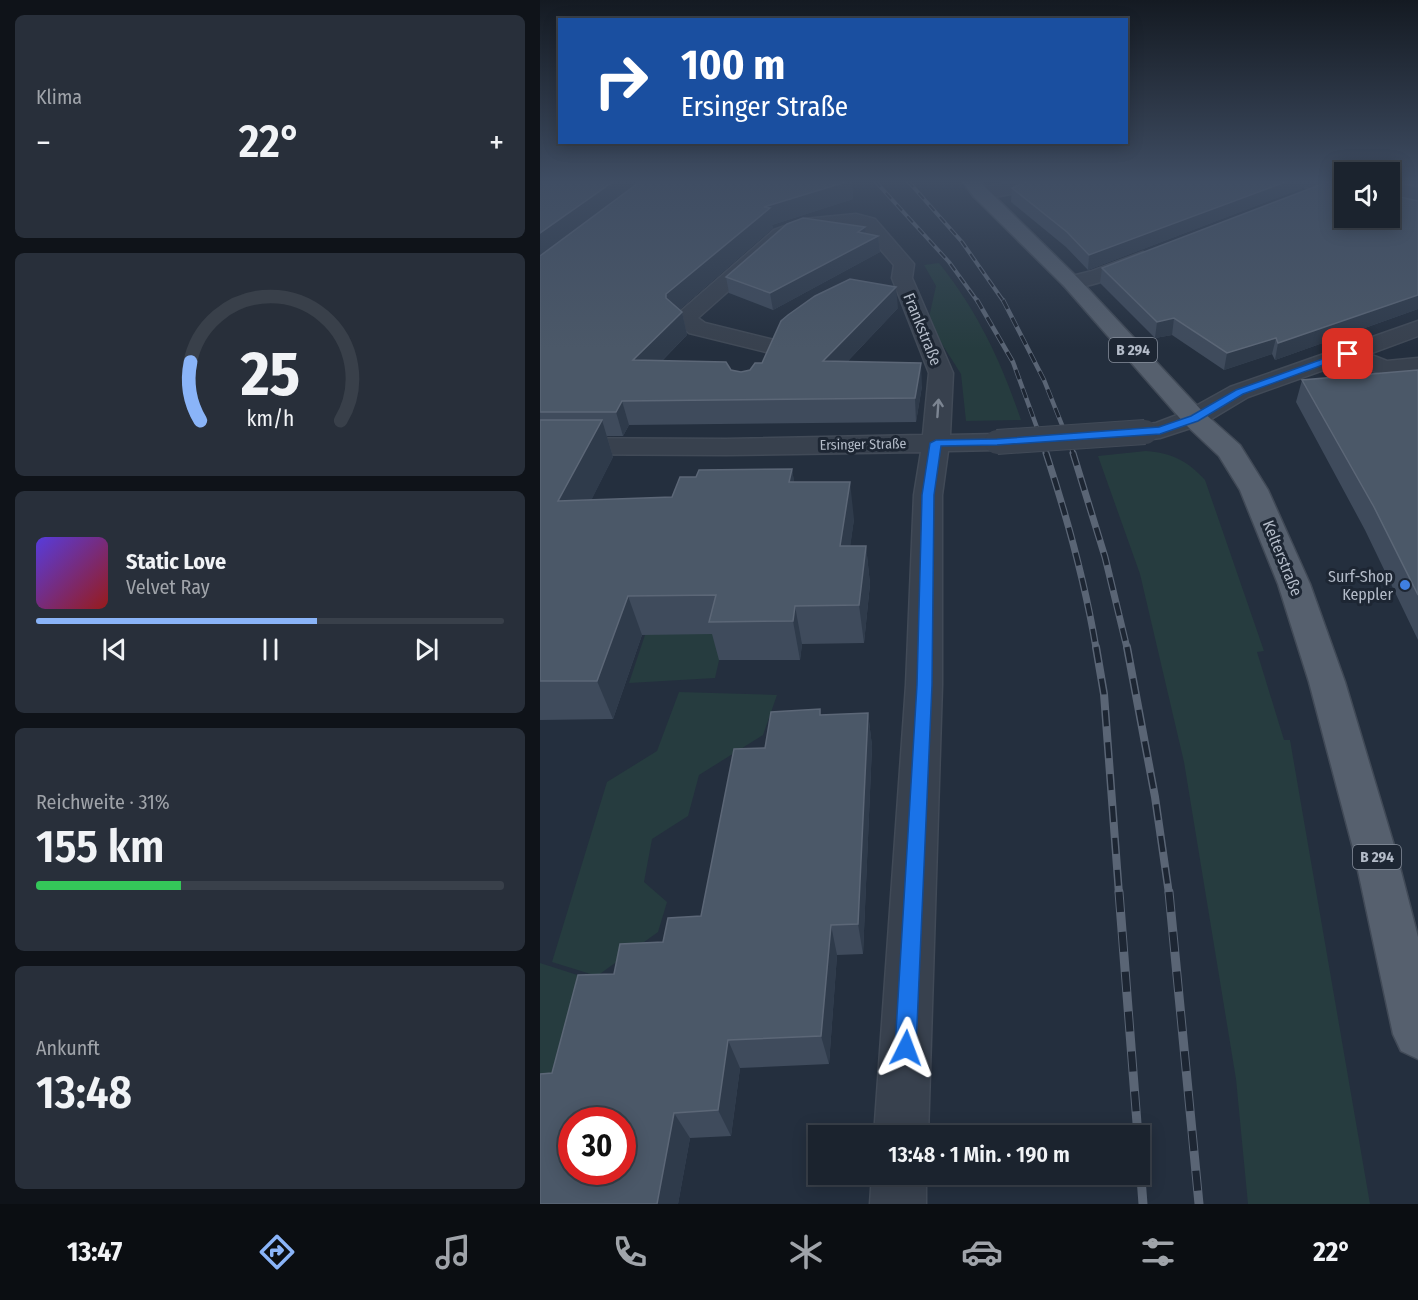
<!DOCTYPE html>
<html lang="de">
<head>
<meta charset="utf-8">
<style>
	:root { --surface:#1b232e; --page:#282f3a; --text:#f1f3f6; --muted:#a0a4aa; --line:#39404a; --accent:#8ab4f8 }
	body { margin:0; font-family:"Fira Sans Condensed",sans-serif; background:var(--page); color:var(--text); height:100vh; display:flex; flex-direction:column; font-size:22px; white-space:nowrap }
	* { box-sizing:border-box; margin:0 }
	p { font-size:20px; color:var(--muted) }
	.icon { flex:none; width:33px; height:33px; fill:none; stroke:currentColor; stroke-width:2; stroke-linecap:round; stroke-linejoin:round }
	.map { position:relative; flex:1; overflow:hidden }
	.drawer { display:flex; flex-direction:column; gap:15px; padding:15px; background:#0f1319; width:540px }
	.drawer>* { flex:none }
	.hud { position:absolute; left:18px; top:18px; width:570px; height:126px; border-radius:0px; box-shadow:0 3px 15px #0003,0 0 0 2px var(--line); background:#1a4fa0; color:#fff; overflow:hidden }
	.controls { position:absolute; left:794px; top:162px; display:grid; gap:12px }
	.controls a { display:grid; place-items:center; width:66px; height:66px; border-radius:0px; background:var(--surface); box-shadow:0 3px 15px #0003,0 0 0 2px var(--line); font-size:30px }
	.speed { position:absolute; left:18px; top:1107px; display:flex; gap:12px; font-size:30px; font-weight:700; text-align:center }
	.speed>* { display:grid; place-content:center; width:78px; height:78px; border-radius:50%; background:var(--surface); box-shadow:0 3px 15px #0003,0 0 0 2px var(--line); line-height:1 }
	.speed .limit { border:9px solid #d22; background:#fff; color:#111 }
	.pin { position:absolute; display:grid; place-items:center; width:51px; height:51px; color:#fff; margin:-26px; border-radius:12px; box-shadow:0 3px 9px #0006 }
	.me { position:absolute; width:66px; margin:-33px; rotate:3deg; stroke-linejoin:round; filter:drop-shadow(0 0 4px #0008) }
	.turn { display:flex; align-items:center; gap:21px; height:126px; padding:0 24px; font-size:27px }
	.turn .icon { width:78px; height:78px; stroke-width:2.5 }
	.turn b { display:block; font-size:42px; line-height:51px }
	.big { font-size:45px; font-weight:600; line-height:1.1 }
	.drawer .widget { flex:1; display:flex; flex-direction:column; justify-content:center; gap:9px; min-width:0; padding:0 21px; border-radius:9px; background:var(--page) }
	.drawer .dial { align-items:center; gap:0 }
	.dial svg { height:156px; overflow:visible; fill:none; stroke:var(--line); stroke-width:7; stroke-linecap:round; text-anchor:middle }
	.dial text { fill:var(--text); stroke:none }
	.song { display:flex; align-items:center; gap:18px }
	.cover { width:72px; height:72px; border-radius:9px; background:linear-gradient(135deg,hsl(250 70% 55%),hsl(0 70% 35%)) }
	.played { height:6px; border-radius:3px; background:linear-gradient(90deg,var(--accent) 60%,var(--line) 60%) }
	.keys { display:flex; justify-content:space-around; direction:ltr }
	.heat { display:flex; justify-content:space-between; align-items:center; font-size:33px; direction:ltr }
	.charge { height:9px; border-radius:4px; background:linear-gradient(90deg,#34c759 31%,var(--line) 0) }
	.trip { position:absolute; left:268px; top:1125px; width:342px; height:60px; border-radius:0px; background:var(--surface); box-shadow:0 3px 15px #0003,0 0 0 2px var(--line); font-weight:600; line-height:60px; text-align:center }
	.dock { display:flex; height:96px; justify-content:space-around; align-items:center; background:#0b0e12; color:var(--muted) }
	.dock .icon { width:42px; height:42px }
	.dock .active { color:var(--accent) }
	.dock b { font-size:27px; color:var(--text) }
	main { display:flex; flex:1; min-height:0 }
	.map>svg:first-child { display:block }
</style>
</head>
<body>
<main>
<section class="drawer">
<div class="widget"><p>Klima</p>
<div class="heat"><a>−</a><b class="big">22°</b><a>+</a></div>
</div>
<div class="widget dial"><svg viewBox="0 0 100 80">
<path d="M14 69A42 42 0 1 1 86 69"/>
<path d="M14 69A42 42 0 0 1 9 39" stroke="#8ab4f8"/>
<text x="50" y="56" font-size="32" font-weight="700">25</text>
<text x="50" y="72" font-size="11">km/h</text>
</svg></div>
<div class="widget">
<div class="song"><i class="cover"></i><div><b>Static Love</b><p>Velvet Ray</p></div></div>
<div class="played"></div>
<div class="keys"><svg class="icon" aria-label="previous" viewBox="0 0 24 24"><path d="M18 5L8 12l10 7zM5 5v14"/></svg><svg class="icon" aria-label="pause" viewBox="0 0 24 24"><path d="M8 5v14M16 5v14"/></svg><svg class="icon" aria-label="next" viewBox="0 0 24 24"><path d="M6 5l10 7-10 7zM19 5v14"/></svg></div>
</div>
<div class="widget"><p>Reichweite · 31%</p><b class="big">155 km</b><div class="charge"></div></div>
<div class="widget"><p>Ankunft</p><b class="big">13:48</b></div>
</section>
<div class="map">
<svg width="878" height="1204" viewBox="0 0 878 1204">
	<rect width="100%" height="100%" fill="#242f3e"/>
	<g fill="#263c3f">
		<path d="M 399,263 C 437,310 462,363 481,420 L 426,421 L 421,374 L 388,322 L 396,286 L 384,265 Z"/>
		<path d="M 606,451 C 632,453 648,461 665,480 L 724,651 L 717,652 L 744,740 L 750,740 L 830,1204 L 708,1204 L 696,1079 L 644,762 L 600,574 L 558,456 Z"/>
		<path d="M 140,530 L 153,634 L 185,634 L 175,678 L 89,683 Z"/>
		<path d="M 139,692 L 237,695 L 223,735 L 159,775 L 148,816 L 112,839 L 104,882 L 127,902 L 118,932 L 57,976 L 12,962 L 67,782 L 117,751 Z"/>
		<path d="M 0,963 L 53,980 L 0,1106 Z"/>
	</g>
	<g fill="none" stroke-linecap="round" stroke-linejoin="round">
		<g stroke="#414a57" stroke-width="3">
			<g id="minor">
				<path d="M 477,181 L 501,181 C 492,192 447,200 434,197 L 431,193 L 434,189 Z"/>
				<path d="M 754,181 L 783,181 L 804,186 L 804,196 L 757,185 Z"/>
				<path d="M 316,214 L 335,219 L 374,264 L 372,278 L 413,373 L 410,435 L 457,434 L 467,436 L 470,442 L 467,448 L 457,450 L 408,451 L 402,495 L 402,685 L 388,1136 L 334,1136 L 366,685 L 374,495 L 381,452 L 186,455 L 0,454 L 0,438 L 186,439 L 383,435 L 389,373 L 352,278 L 354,265 L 321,227 L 267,230 L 248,238 L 158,318 L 165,323 L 234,340 L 238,345 L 234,350 L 226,352 L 149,333 L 133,318 L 234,230 L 264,219 Z"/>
				<path d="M 603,252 L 610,254 L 613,258 L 610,262 C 587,271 548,292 524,286 L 521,282 L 524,278 L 552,271 Z"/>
				<path d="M 878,321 L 878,336 L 829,354 L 847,361 L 878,358 L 878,372 L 845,375 L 806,362 L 708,397 L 663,424 L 620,438 L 605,440 L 596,438 L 592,432 L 596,426 L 616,423 L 645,412 L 690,387 Z"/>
				<path d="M 332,1174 L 386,1174 L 386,1204 L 330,1204 Z"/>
			</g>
		</g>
		<g stroke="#414a57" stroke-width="3">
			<path id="major" d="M 422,181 L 439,181 L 538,278 L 663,412 L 700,445 L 728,490 L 770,584 L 805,682 L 856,852 L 878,937 L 878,1059 L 861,1051 L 853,1034 L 814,852 L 769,682 L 738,584 L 700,490 L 679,456 L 645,424 L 524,286 L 434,197 Z"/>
		</g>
		<use href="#minor" fill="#38414e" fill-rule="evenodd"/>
		<use href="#major" fill="#56606e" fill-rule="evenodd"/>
		<g stroke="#5a6575" stroke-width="4">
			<g id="rail-far4">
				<path d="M 335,181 L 409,262 L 438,302"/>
				<path d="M 368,181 L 422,242 L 464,302"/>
			</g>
		</g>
		<g stroke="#5a6575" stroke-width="4.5">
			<g id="rail-far3">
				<path d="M 437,300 L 473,362 L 507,455"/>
				<path d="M 463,300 L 504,380 L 534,455"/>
			</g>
		</g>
		<g stroke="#5a6575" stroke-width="7">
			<g id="rail-far2">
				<path d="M 506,453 C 527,517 545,582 556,648"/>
				<path d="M 533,453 L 565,557 L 587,648"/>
			</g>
		</g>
		<g stroke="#5a6575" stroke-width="8">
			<g id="rail-far1">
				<path d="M 556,647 L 564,694 L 579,894"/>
				<path d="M 587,647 L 615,797 L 629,894"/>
			</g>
		</g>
		<g stroke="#5a6575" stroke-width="9">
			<g id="rail">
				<path d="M 579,892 L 598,1136"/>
				<path d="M 629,892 L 659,1204"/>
				<path d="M 600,1165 L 603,1204"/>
			</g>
		</g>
		<use href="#rail-far4" stroke="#1d2633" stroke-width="2" stroke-dasharray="8" stroke-linecap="butt"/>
		<use href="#rail-far3" stroke="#1d2633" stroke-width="3" stroke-dasharray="10" stroke-linecap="butt"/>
		<use href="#rail-far2" stroke="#1d2633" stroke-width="4.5" stroke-dasharray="13" stroke-linecap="butt"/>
		<use href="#rail-far1" stroke="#1d2633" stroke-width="5" stroke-dasharray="16" stroke-linecap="butt"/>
		<use href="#rail" stroke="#1d2633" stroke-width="7" stroke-dasharray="20" stroke-linecap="butt"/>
		<g stroke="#414a57" stroke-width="26" stroke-linecap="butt">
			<path id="minor-bridge" d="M 457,442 L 605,432"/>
		</g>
		<use href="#minor-bridge" stroke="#38414e" stroke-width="24"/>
	</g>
	<g fill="#3f4b5c">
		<path d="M 0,181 L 312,181 L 313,199 L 232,225 L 233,228 L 139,310 L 142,312 L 147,335 L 122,361 L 201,372 L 210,370 L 222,363 L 358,308 L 308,361 L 382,386 L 376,422 L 89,425 L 83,436 L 67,436 L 73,457 L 51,500 L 132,497 L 156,477 L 252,469 L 254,482 L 314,519 L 310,546 L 326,546 L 330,584 L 324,643 L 262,644 L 260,660 L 179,660 L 172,634 L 102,635 L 73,719 L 0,720 Z"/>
		<path d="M 488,181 L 781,181 L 548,270 L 526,247 L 471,202 L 472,188 Z"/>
		<path d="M 849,181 L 878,181 L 878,309 L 735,360 L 732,354 L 684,370 L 632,335 L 615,338 L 560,283 L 562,268 Z"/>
		<path d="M 326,233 L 338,236 L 340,252 L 233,310 L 189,293 L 186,277 Z"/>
		<path d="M 878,370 L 878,640 L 825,530 L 756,402 L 762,380 Z"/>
		<path d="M 328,713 L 332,746 L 323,954 L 297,955 L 289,1064 L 200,1068 L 191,1136 L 150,1138 L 138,1204 L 0,1204 L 12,1073 L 74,974 L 123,942 L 161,916 L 225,748 L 281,715 Z"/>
	</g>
	<g fill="#2f3b4b">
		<path d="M 74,181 L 105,181 L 0,258 L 0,233 Z"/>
		<path d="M 309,181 L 312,181 L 313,199 L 232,225 L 233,228 L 132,316 L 126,298 L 126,294 L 224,207 Z"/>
		<path d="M 748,181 L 781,181 L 548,270 L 549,255 Z"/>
		<path d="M 325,227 L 326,242 L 338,236 L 340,252 L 233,310 L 230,293 Z"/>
		<path d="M 356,287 L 358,308 L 286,384 L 283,361 Z"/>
		<path d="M 878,295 L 878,309 L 735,360 L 738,343 Z"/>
		<path d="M 142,312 L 147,335 L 100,383 L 93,360 Z"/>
		<path d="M 634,318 L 632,335 L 615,338 L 617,322 Z"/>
		<path d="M 736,338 L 732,354 L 684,370 L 687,353 Z"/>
		<path d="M 381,363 L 382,386 L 376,422 L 375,398 Z"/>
		<path d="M 82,401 L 89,425 L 83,436 L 76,412 Z"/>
		<path d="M 62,420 L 73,457 L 32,539 L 18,501 Z"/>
		<path d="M 252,469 L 258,506 L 249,482 Z"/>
		<path d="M 310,482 L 314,519 L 305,585 L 300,546 Z"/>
		<path d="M 326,546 L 330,584 L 324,643 L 319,605 Z"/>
		<path d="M 88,596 L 102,635 L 73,719 L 57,681 Z"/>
		<path d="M 255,606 L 262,644 L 260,660 L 253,621 Z"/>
		<path d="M 328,713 L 332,746 L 323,954 L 318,924 Z"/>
		<path d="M 291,925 L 297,955 L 289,1064 L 281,1036 Z"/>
		<path d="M 188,1040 L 200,1068 L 191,1136 L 178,1110 Z"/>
		<path d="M 134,1113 L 150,1138 L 138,1204 L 117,1204 Z"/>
	</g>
	<g fill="#4b5868" stroke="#5c6777" stroke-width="1.5" fill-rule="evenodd">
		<path d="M 0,181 L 74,181 L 0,233 Z"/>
		<path d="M 101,181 L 309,181 L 224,207 L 230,208 L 126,294 L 126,298 L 142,312 L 93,360 L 186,362 L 191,370 L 201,372 L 210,370 L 215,363 L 222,363 L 241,321 L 248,315 L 275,296 L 310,279 L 356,287 L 283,361 L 381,363 L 375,398 L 82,401 L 76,412 L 0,412 L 0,256 Z"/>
		<path d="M 488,181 L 748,181 L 549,255 L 527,232 L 472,188 Z"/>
		<path d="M 790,181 L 804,181 L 804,218 L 849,218 L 849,181 L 878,181 L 878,187 L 852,181 L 851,195 L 878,201 L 878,295 L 738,343 L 736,338 L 687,353 L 634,318 L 617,322 L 562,268 Z"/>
		<path d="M 263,218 L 325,227 L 318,232 L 338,236 L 230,293 L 186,277 L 247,224 Z"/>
		<path d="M 878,370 L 878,595 L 834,507 L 762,380 Z"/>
		<path d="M 0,420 L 62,420 L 18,501 L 132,497 L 140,477 L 156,477 L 159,470 L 252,469 L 249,482 L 310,482 L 300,546 L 326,546 L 319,605 L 255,606 L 253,621 L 169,622 L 176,595 L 88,596 L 57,681 L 0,681 Z"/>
		<path d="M 280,709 L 280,715 L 328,713 L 318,924 L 291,925 L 281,1036 L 188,1040 L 178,1110 L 134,1113 L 117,1204 L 0,1204 L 0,1074 L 12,1073 L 38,975 L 74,974 L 80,944 L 123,942 L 128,918 L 161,916 L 194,749 L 225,748 L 231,712 ZM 32,1120 L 82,1120 L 82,1172 L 32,1172 Z"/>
	</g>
	<defs><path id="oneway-shaft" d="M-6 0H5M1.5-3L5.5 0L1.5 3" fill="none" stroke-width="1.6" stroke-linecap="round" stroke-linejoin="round" transform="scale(1.5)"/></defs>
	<use stroke="#7c8592" href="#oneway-shaft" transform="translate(398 408) rotate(-86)"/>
	<linearGradient id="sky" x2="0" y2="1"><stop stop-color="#141a22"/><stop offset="0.52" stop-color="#3f4d63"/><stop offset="1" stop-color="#3f4d63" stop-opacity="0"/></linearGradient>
	<rect width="878" height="349" fill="url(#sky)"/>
	<path fill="#1a73e8" stroke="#114b97" stroke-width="1.5" d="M 805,351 L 813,354 L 703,394 L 658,421 L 620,434 L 457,445 L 401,446 L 394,495 L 392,685 L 376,1048 L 373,1055 L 366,1058 L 358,1055 L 355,1048 L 377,685 L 382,495 L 390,443 L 396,440 L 457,439 L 619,427 L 651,416 L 696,390 Z"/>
	<circle fill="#3f7fe0" stroke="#1d2633" stroke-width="2" cx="865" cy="585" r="6"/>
	<g text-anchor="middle" stroke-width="6" stroke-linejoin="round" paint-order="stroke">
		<g font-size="14" fill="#b4bcc9" stroke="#1d2633">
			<text transform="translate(323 444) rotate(-1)" y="5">Ersinger Straße</text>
		</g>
		<g fill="#1d2633" stroke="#878f9c" stroke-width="1.5">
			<rect x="569" y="338" width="48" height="24" rx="4.5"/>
			<rect x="813" y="845" width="48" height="24" rx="4.5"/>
		</g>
		<g font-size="15" font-weight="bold" fill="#b4bcc9">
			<text x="593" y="355">B 294</text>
			<text x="837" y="862">B 294</text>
		</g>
		<g font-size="16" fill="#b4bcc9" stroke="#1d2633">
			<text transform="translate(383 329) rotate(68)" y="6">Frankstraße</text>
			<text transform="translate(743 558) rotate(68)" y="6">Kelterstraße</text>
		</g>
		<g font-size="16" fill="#b4bcc9" stroke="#1d2633" text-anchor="end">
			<text x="853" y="582">Surf-Shop<tspan x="853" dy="18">Keppler</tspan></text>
		</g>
	</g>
</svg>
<div class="controls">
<a><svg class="icon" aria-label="sound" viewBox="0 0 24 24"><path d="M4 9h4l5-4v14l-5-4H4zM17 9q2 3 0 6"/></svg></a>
</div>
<div class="speed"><div class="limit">30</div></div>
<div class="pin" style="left:808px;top:354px;background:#d93025"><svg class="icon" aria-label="arrive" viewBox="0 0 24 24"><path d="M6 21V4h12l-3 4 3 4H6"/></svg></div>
<svg class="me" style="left:366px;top:1048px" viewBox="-20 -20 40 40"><path d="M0-17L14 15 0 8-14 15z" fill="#1a73e8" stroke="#fff" stroke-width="4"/></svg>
<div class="trip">13:48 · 1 Min. · 190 m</div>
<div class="hud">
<div class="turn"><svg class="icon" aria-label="right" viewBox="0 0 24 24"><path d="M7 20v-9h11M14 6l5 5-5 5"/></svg><div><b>100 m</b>Ersinger Straße</div></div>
</div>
</div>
</main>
<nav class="dock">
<b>13:47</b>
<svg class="icon active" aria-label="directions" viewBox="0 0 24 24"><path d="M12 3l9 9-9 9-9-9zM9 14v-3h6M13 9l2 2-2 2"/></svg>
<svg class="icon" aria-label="music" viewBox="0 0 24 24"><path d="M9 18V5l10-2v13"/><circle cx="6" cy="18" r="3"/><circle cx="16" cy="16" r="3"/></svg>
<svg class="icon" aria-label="phone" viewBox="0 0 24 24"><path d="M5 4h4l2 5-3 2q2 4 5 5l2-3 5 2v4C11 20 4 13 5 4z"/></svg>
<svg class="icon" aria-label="climate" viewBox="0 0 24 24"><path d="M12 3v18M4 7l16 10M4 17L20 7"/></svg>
<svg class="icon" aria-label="car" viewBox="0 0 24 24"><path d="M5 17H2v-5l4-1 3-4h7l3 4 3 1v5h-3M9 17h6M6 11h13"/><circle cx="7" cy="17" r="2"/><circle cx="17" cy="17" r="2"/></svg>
<svg class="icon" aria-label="filters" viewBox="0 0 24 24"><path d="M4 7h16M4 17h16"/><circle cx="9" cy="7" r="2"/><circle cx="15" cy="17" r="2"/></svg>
<b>22°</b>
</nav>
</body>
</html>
